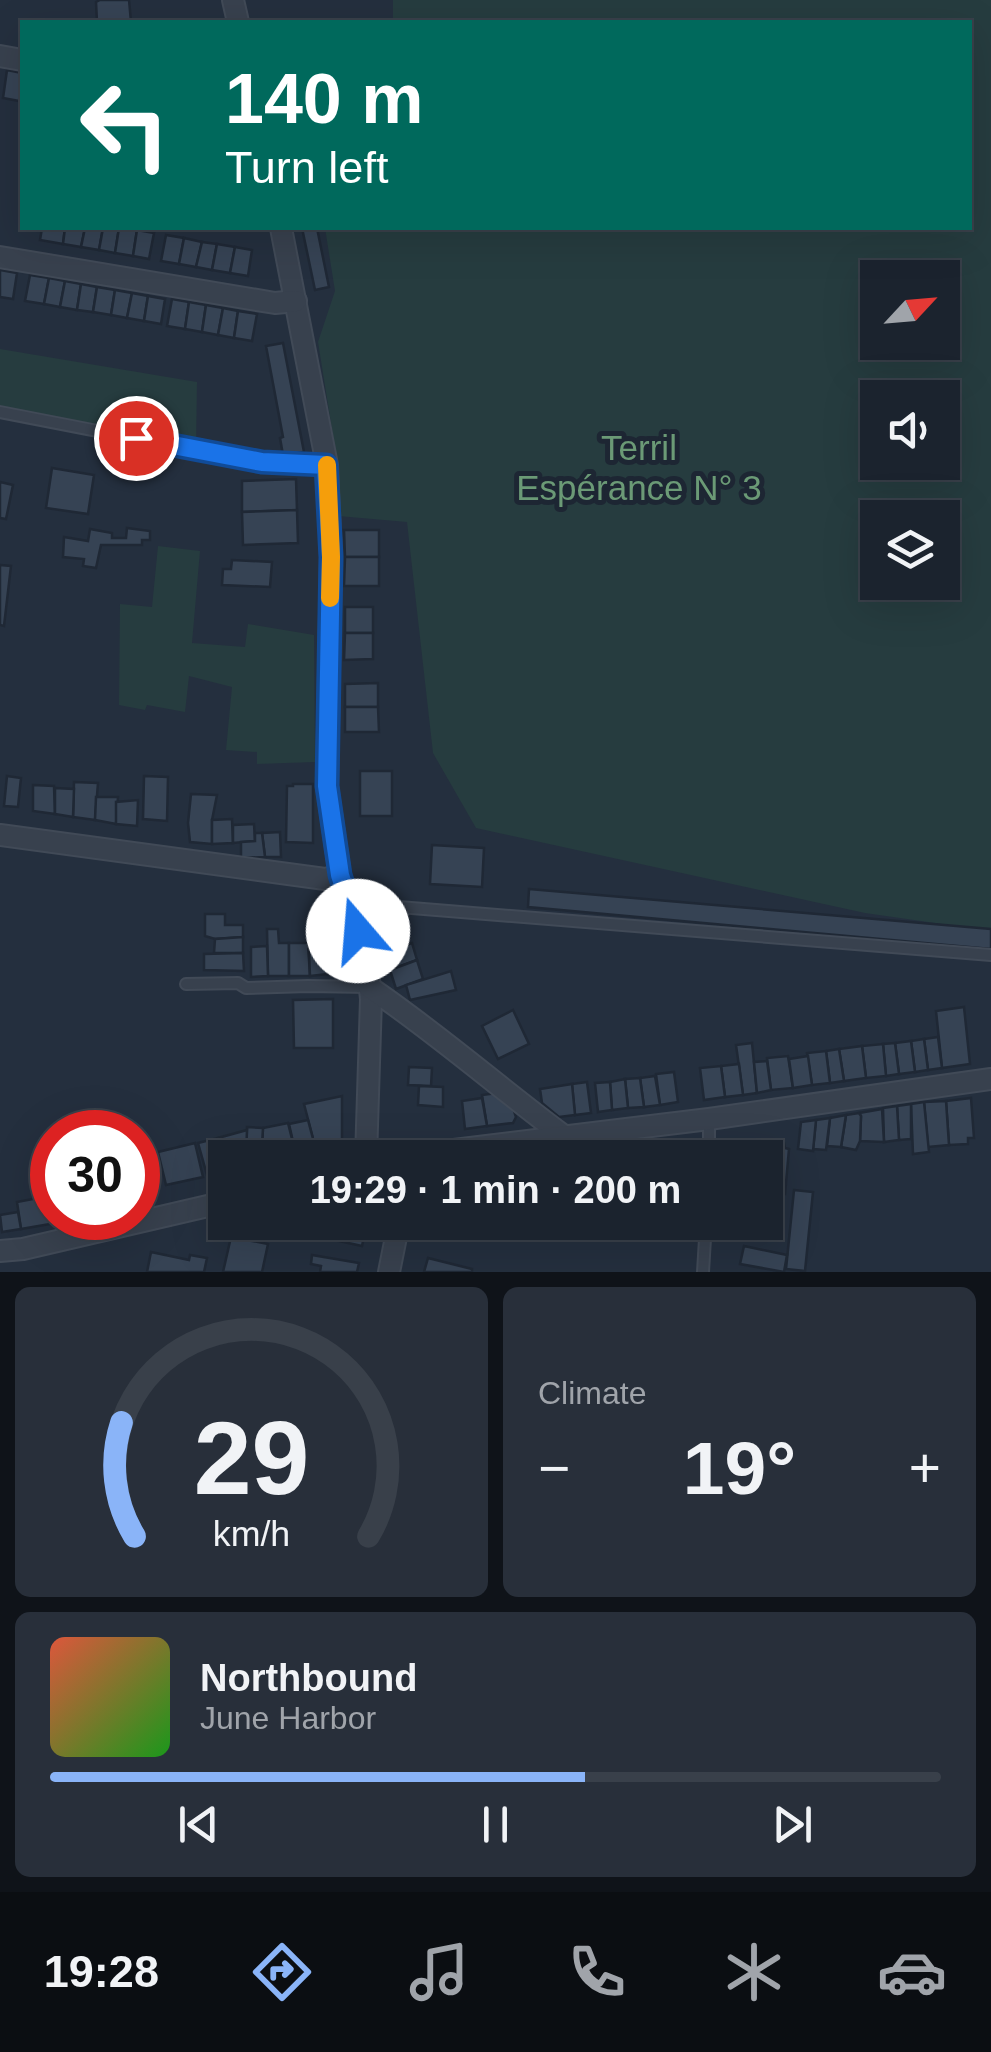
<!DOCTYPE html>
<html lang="en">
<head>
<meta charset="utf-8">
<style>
	:root { --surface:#1b232e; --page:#282f3a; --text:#f1f3f6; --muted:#a0a4aa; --line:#39404a; --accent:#8ab4f8 }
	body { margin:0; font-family:Helvetica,sans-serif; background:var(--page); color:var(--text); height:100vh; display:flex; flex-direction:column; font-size:38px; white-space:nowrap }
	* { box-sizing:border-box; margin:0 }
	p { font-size:32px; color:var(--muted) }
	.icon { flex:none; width:55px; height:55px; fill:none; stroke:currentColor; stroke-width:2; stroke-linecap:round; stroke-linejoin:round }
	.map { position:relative; height:1272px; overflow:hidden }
	.drawer { display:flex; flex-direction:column; gap:15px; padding:15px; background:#0f1319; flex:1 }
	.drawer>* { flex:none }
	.guide { position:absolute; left:20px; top:20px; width:952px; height:210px; border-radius:0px; box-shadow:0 10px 40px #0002,0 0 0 2px var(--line); background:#00695c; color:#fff; overflow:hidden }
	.needle { width:65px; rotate:64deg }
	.fabs { position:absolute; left:860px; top:260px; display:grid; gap:20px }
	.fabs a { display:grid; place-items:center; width:100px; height:100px; border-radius:0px; background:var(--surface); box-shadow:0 10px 40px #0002,0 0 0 2px var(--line); font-size:50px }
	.speed { position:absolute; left:30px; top:1110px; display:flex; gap:20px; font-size:50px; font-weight:700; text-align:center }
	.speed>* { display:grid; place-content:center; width:130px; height:130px; border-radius:50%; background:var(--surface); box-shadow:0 10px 40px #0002,0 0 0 2px var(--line); line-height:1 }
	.speed .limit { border:15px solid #d22; background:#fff; color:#111 }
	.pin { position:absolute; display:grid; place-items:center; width:85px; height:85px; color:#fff; margin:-42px; border:5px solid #fff; border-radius:50%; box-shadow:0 2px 10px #0007 }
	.me { position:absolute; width:110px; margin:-55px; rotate:342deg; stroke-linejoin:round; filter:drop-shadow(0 0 8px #0008) }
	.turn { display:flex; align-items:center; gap:35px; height:210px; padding:0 40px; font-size:45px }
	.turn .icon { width:130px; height:130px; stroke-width:2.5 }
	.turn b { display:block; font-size:70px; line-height:85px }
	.big { font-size:75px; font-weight:600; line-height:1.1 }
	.drawer .card { flex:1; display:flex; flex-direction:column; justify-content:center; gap:15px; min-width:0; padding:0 35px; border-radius:15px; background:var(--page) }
	.drawer .dial { align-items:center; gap:0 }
	.dial svg { height:260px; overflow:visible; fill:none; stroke:var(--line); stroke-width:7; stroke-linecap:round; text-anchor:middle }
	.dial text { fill:var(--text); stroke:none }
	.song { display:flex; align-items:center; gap:30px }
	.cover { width:120px; height:120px; border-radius:15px; background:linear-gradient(135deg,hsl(10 70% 55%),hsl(120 70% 35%)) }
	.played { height:10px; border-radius:5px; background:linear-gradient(90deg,var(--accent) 60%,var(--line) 60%) }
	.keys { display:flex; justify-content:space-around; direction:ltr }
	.heat { display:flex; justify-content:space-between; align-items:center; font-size:55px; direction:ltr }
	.drawer .tiles { flex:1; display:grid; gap:15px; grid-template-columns:1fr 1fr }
	.card:last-child { grid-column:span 2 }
	.trip { position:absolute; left:208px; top:1140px; width:575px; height:100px; border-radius:0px; background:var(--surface); box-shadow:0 10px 40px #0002,0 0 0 2px var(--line); font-weight:600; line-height:100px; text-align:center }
	.tabs { display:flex; height:160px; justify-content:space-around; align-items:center; background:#0b0e12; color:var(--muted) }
	.tabs .icon { width:70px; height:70px }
	.tabs .on { color:var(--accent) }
	.tabs b { font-size:45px; color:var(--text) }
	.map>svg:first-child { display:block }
</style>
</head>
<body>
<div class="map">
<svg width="991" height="1272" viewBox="0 0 991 1272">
	<rect width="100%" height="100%" fill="#242f3e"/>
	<g fill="#263c3f" fill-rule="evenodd">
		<path d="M 393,0 L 991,0 L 991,931 L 865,913 L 476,828 L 433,753 L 407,522 L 338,516 L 334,442 L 318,342 L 335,291 L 325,228 L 970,228 L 970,22 L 393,22 ZM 878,278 L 942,278 L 942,342 L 878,342 ZM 878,398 L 942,398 L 942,462 L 878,462 ZM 878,518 L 942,518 L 942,582 L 878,582 Z"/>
		<path d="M 0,349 L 197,382 L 196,447 L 0,410 Z"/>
		<path d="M 158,546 L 200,551 L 192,643 L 245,647 L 248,624 L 314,635 L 315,762 L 257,764 L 257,752 L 226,750 L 232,687 L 189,676 L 185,712 L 147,705 L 145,710 L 119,705 L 120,604 L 152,607 Z"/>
	</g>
	<g fill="#364354" stroke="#1f2835" stroke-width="2.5">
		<path d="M 100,0 L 129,0 L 131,22 L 97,22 L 96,2 Z"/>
		<path d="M 7,70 L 22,73 L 19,101 L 3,98 Z"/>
		<path d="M 42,228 L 65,228 L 63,244 L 40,240 Z"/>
		<path d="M 65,228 L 85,228 L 81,247 L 63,244 Z"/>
		<path d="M 85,228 L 103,228 L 99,250 L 81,247 Z"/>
		<path d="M 103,228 L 119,228 L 115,253 L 99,250 Z"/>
		<path d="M 119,228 L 137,230 L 133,256 L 115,253 Z"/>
		<path d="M 302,228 L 317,228 L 329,287 L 315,290 Z"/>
		<path d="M 137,230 L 154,233 L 149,259 L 133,256 Z"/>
		<path d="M 166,235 L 184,238 L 179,264 L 161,261 Z"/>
		<path d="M 184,238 L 202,242 L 196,267 L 179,264 Z"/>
		<path d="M 202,242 L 217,244 L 212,270 L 196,267 Z"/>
		<path d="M 217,244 L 235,247 L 230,273 L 212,270 Z"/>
		<path d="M 235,247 L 252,250 L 248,276 L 230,273 Z"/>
		<path d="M 0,270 L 17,273 L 13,299 L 0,297 Z"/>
		<path d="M 30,275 L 49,278 L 44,304 L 25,301 Z"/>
		<path d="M 49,278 L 65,281 L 60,307 L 44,304 Z"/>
		<path d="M 65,281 L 81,284 L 77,310 L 60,307 Z"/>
		<path d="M 81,284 L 97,287 L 93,312 L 77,310 Z"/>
		<path d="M 97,287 L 115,290 L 111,315 L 93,312 Z"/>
		<path d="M 115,290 L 132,293 L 127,318 L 111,315 Z"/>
		<path d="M 132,293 L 148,296 L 144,321 L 127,318 Z"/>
		<path d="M 148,296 L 165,299 L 161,324 L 144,321 Z"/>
		<path d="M 172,299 L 189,302 L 185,329 L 167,326 Z"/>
		<path d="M 189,302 L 206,305 L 202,332 L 185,329 Z"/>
		<path d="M 206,305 L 223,308 L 218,335 L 202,332 Z"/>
		<path d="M 223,308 L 238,311 L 234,338 L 218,335 Z"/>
		<path d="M 238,311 L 257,314 L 252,341 L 234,338 Z"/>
		<path d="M 283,343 L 304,452 L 283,455 L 280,438 L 283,437 L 266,346 Z"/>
		<path d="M 52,468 L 94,475 L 88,514 L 46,508 Z"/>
		<path d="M 296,479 L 297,510 L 242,512 L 242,481 Z"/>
		<path d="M 0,482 L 13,485 L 6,519 L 0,518 Z"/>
		<path d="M 297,510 L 298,543 L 243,545 L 242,512 Z"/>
		<path d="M 127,528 L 150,531 L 150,540 L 142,540 L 142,545 L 101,545 L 96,568 L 83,566 L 84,559 L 63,557 L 64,537 L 88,541 L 90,529 L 112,533 L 112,538 L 126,538 Z"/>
		<path d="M 344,530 L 379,530 L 379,557 L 345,557 Z"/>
		<path d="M 345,557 L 379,557 L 379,586 L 344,586 Z"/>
		<path d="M 232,560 L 272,562 L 270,587 L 222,585 L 223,569 L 231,569 Z"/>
		<path d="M 0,565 L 11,566 L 4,626 L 0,625 Z"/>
		<rect x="345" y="607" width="28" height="26"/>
		<path d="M 345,633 L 373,633 L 373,659 L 344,660 Z"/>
		<path d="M 378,683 L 378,707 L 345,707 L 345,684 Z"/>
		<path d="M 345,707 L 378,707 L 379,732 L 345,732 Z"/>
		<rect x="360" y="771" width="32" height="45"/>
		<path d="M 7,776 L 21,778 L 18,807 L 4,806 Z"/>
		<path d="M 144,776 L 168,777 L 167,821 L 143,819 Z"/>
		<path d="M 74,782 L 98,783 L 95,820 L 73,817 Z"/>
		<path d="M 293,784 L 313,784 L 313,843 L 286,842 L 287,786 L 293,786 Z"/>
		<path d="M 33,785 L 54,786 L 55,814 L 33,811 Z"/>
		<path d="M 55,788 L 74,789 L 73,817 L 55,814 Z"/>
		<path d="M 191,794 L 217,795 L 212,820 L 212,844 L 190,842 L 188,823 Z"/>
		<path d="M 96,797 L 118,797 L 116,824 L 95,820 Z"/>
		<path d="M 138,800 L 137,826 L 116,824 L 116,802 Z"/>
		<path d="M 232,819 L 233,843 L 212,844 L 212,820 Z"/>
		<path d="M 254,824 L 255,841 L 233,843 L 233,825 Z"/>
		<path d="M 280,832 L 281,857 L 265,857 L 262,833 Z"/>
		<path d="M 255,833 L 262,833 L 265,857 L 241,858 L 241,842 L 255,841 Z"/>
		<path d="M 432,845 L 484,848 L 482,887 L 430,884 Z"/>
		<path d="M 529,889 L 991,929 L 991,949 L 528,907 Z"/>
		<path d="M 205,914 L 225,914 L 225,925 L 243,925 L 243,937 L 215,939 L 205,936 Z"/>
		<path d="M 267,929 L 278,929 L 279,943 L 289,943 L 289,976 L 268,976 Z"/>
		<path d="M 243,937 L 243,953 L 214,953 L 215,939 Z"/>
		<path d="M 289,943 L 308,943 L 310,976 L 289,976 Z"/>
		<path d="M 412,943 L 417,960 L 390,970 L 384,952 Z"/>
		<path d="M 267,946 L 268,976 L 251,977 L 251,947 Z"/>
		<path d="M 326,950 L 328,974 L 310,976 L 309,951 Z"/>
		<path d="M 326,950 L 349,950 L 351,974 L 328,974 Z"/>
		<path d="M 243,953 L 244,971 L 204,970 L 204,954 Z"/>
		<path d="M 417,960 L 423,979 L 396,989 L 390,970 Z"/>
		<path d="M 451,971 L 456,990 L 410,1000 L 406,985 Z"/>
		<path d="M 333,999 L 333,1048 L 294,1048 L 293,1000 Z"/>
		<path d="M 964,1007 L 970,1064 L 942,1068 L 936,1011 Z"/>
		<path d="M 513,1010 L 529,1044 L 498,1059 L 482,1026 Z"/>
		<path d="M 938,1037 L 942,1068 L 928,1070 L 924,1039 Z"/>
		<path d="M 924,1039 L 928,1070 L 915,1072 L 911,1041 Z"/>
		<path d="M 911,1041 L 915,1072 L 899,1074 L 895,1043 Z"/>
		<path d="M 752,1043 L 757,1093 L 743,1095 L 736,1045 Z"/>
		<path d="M 895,1043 L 899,1074 L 886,1076 L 883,1044 Z"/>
		<path d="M 883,1044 L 886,1076 L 866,1078 L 862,1046 Z"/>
		<path d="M 862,1046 L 866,1078 L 844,1081 L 839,1049 Z"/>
		<path d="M 839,1049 L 844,1081 L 830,1083 L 826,1051 Z"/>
		<path d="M 826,1051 L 830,1083 L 812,1085 L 807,1053 Z"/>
		<path d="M 788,1056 L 793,1088 L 771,1090 L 767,1058 Z"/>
		<path d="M 808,1056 L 812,1085 L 793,1088 L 789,1059 Z"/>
		<path d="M 767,1061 L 771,1090 L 757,1093 L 754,1062 Z"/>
		<path d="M 739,1064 L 743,1095 L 725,1097 L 721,1066 Z"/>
		<path d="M 721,1066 L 725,1097 L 704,1100 L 700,1068 Z"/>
		<path d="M 409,1067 L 432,1068 L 431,1086 L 408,1085 Z"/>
		<path d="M 674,1072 L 678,1102 L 660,1105 L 656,1074 Z"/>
		<path d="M 655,1076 L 660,1105 L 644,1107 L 640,1078 Z"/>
		<path d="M 640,1078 L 644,1107 L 628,1108 L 625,1079 Z"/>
		<path d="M 625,1079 L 628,1108 L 612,1110 L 610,1082 Z"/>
		<path d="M 587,1082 L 591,1113 L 575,1115 L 572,1084 Z"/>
		<path d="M 610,1082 L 612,1110 L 598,1112 L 595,1083 Z"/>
		<path d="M 572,1084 L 575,1115 L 559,1117 L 542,1103 L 540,1089 Z"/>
		<path d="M 419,1086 L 443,1087 L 443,1107 L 418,1105 Z"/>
		<path d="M 497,1093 L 511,1102 L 516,1117 L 513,1123 L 487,1126 L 482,1095 Z"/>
		<path d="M 342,1096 L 342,1144 L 316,1150 L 304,1104 Z"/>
		<path d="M 482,1098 L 487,1126 L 465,1129 L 462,1101 Z"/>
		<path d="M 971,1098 L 974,1138 L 968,1138 L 968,1144 L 949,1145 L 946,1101 Z"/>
		<path d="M 946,1101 L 949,1145 L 928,1147 L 924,1102 Z"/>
		<path d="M 924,1102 L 929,1152 L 913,1154 L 911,1104 Z"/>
		<path d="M 911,1104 L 911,1139 L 899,1140 L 897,1106 Z"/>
		<path d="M 897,1106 L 899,1140 L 884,1142 L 883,1108 Z"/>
		<path d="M 882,1109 L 884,1142 L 860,1141 L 861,1116 L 859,1113 Z"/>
		<path d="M 859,1113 L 861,1116 L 860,1141 L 856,1150 L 841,1147 L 846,1115 Z"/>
		<path d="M 846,1115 L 841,1147 L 827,1146 L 830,1118 Z"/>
		<path d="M 830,1118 L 826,1150 L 813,1149 L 816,1120 Z"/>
		<path d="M 308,1120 L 316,1150 L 296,1155 L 289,1124 Z"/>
		<path d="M 816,1120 L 813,1151 L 798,1149 L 801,1122 Z"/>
		<path d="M 288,1123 L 296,1155 L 265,1158 L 262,1145 L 263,1128 Z"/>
		<path d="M 247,1127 L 263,1128 L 262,1145 L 265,1158 L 246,1158 Z"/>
		<path d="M 247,1130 L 246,1158 L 225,1158 L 225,1168 L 218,1138 Z"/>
		<path d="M 218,1138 L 225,1170 L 207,1175 L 198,1143 Z"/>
		<path d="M 745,1140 L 758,1141 L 758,1146 L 772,1147 L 772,1142 L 784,1143 L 785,1148 L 789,1149 L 785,1194 L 765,1192 L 765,1158 L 740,1158 L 741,1145 L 744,1145 Z"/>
		<path d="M 195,1143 L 203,1177 L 166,1185 L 158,1152 Z"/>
		<path d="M 49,1183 L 50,1224 L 21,1229 L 17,1202 L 33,1199 L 32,1185 Z"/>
		<path d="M 794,1190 L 813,1192 L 805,1271 L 786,1269 Z"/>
		<path d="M 18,1212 L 21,1229 L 2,1232 L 0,1215 Z"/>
		<path d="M 318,1222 L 367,1222 L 362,1246 L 316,1236 Z"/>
		<path d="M 231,1237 L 268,1244 L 262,1272 L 223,1272 Z"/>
		<path d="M 744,1246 L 787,1255 L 784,1272 L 740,1264 Z"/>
		<path d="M 151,1252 L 189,1260 L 190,1255 L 207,1258 L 204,1272 L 147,1272 Z"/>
		<path d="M 312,1255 L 359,1263 L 357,1272 L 320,1272 L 321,1266 L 311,1264 Z"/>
		<path d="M 428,1258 L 472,1269 L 472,1272 L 424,1272 Z"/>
	</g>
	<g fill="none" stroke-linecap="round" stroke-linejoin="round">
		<g stroke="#414a57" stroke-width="14">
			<g id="service">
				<path d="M 0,412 L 262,463 L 327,465"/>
				<path d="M 350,903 L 991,955"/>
				<path d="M 186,984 L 238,983 L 246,988 L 308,986 L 369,987"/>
				<path d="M 709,1119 L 709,1158"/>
				<path d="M 703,1272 L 706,1222"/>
			</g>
		</g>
		<g stroke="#414a57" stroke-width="24">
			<g id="minor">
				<path d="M 233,0 L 238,22"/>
				<path d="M 0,56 L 22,60"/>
				<path d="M 281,228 L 327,465 L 331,557 L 327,786 L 340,875 L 367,960 L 371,999 L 366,1158"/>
				<path d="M 0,257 L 275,303 L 296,301"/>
				<path d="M 0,835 L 325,879 L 340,875"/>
				<path d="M 369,987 C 437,1033 498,1087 564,1136"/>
				<path d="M 407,1158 L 421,1154 L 709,1119 L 991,1079"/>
				<path d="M 0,1251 L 23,1249 L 225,1202"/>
				<path d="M 389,1272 L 399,1222"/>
			</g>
		</g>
		<use href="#service" stroke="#38414e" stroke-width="10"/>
		<use href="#minor" stroke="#38414e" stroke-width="20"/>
	</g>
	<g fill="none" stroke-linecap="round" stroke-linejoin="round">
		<g stroke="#114b97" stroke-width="25">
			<path id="route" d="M 136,438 L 262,462 L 326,465 L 331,557 L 327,786 L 340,875 L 358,931"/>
		</g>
		<use href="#route" stroke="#1a73e8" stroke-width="18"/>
		<path stroke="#f59e0b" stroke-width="18" d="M 327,465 L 331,557 L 330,598"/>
	</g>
	<g text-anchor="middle" stroke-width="10" stroke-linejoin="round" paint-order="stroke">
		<g font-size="35" fill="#6b9a76" stroke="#1d2633">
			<text x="639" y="460">Terril<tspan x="639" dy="40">Espérance N° 3</tspan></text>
		</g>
	</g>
</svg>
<div class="fabs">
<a><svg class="needle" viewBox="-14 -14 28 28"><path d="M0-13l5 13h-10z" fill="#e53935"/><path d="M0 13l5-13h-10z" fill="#a0a4aa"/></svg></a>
<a><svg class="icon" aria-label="sound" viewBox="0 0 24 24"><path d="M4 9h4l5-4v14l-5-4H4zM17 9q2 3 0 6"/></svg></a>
<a><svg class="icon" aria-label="layers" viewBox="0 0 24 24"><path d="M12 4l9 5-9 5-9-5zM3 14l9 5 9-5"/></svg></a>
</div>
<div class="speed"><div class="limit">30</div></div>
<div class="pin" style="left:136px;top:438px;background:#d93025"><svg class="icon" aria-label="arrive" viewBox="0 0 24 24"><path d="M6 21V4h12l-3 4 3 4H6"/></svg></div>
<svg class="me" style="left:358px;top:931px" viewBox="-20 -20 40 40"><circle r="19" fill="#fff"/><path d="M0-13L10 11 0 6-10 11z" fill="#1a73e8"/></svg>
<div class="trip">19:29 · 1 min · 200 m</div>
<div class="guide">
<div class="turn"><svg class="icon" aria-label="left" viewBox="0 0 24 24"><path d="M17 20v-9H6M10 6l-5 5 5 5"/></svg><div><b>140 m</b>Turn left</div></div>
</div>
</div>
<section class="drawer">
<div class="tiles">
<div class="card dial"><svg viewBox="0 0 100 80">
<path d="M14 69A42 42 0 1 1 86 69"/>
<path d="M14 69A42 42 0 0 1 10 34" stroke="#8ab4f8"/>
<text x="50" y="56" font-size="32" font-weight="700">29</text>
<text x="50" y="72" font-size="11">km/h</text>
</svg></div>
<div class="card"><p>Climate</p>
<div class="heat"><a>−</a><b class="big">19°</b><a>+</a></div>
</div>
<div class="card">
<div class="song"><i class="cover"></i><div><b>Northbound</b><p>June Harbor</p></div></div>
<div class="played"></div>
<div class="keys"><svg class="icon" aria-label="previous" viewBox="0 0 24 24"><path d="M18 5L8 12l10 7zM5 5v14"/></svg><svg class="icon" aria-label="pause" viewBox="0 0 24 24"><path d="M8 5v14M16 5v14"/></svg><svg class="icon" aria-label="next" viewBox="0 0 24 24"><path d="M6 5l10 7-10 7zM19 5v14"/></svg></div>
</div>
</div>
</section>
<nav class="tabs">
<b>19:28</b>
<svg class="icon on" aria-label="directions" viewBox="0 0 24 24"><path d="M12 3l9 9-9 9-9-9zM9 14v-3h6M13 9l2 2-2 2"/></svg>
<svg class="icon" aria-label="music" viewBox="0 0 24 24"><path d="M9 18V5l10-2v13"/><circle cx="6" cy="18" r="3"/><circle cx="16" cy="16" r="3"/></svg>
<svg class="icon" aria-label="phone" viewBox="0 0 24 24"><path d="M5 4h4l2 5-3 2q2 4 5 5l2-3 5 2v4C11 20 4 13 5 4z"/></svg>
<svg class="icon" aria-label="climate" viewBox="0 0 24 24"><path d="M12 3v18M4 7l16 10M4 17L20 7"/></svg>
<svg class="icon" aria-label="car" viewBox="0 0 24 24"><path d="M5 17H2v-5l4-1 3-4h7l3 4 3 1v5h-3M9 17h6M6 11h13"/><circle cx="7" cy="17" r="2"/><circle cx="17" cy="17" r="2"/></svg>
</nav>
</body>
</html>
